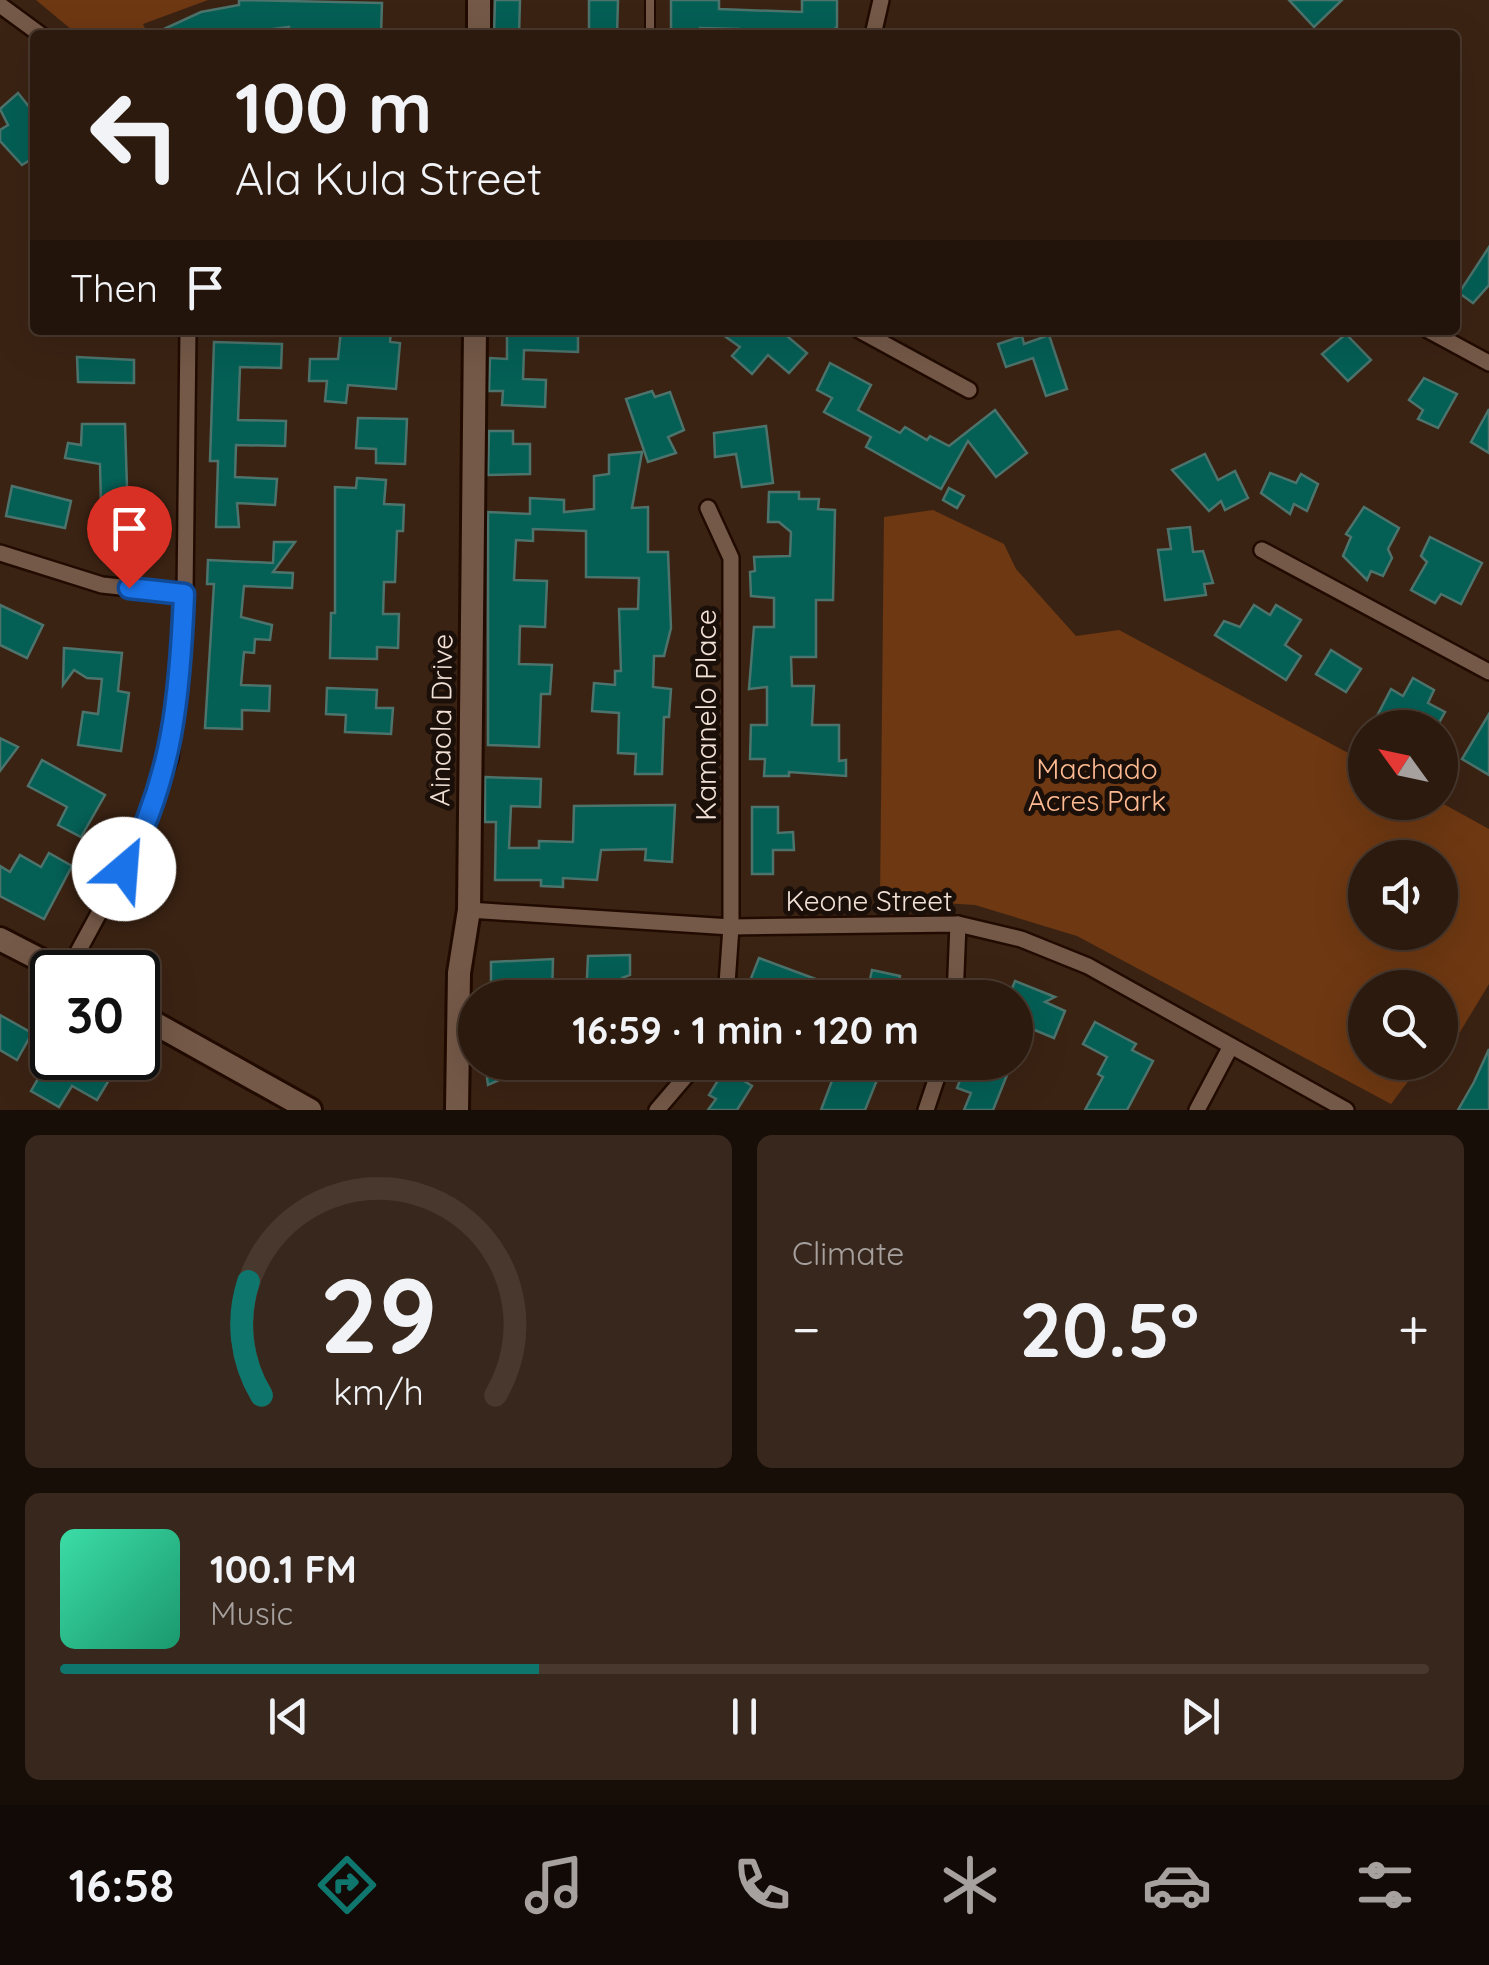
<!DOCTYPE html>
<html lang="en">
<head>
<meta charset="utf-8">
<style>
	:root { --surface:#2c1a0e; --page:#38271c; --text:#f1f3f6; --muted:#a6a19e; --line:#48382e; --accent:#0f766e }
	body { margin:0; font-family:Quicksand,sans-serif; background:var(--page); color:var(--text); height:100vh; display:flex; flex-direction:column; font-size:38px; white-space:nowrap }
	* { box-sizing:border-box; margin:0 }
	p { font-size:32px; color:var(--muted) }
	.icon { flex:none; width:55px; height:55px; fill:none; stroke:currentColor; stroke-width:2; stroke-linecap:round; stroke-linejoin:round }
	.map { position:relative; height:1110px; overflow:hidden }
	.drawer { display:flex; flex-direction:column; gap:25px; padding:25px; background:#180e08; flex:1 }
	.drawer>* { flex:none }
	.hud { position:absolute; left:30px; top:30px; width:1430px; height:305px; border-radius:10px; box-shadow:0 10px 40px #0002,0 0 0 2px var(--line); background:#2c1a0e; color:var(--text); overflow:hidden }
	.needle { width:65px; rotate:303deg }
	.fabs { position:absolute; left:1348px; top:710px; display:grid; gap:20px }
	.fabs a { display:grid; place-items:center; width:110px; height:110px; border-radius:50%; background:var(--surface); box-shadow:0 10px 40px #0002,0 0 0 2px var(--line); font-size:50px }
	.speed { position:absolute; left:30px; top:950px; display:flex; gap:20px; font-size:50px; font-weight:700; text-align:center }
	.speed>* { display:grid; place-content:center; width:130px; height:130px; border-radius:50%; background:var(--surface); box-shadow:0 10px 40px #0002,0 0 0 2px var(--line); line-height:1 }
	.speed .limit { border:5px solid #111; border-radius:15px; background:#fff; color:#111 }
	.pin { position:absolute; display:grid; place-items:center; width:85px; height:85px; color:#fff; margin:-102px -42px; border-radius:50% 50% 50% 0; rotate:-45deg; box-shadow:0 0 10px #0007 }
	.pin .icon { rotate:45deg }
	.me { position:absolute; width:110px; margin:-55px; rotate:27deg; stroke-linejoin:round; filter:drop-shadow(0 0 8px #0008) }
	.turn { display:flex; align-items:center; gap:35px; height:210px; padding:0 40px; font-size:45px }
	.turn .icon { width:130px; height:130px; stroke-width:2.5 }
	.turn b { display:block; font-size:70px; line-height:85px }
	.then { display:flex; align-items:center; height:95px; padding:0 40px; background:#0003; gap:20px; font-size:38px }
	.big { font-size:75px; font-weight:800; line-height:1.1 }
	.drawer .tile { flex:1; display:flex; flex-direction:column; justify-content:center; gap:15px; min-width:0; padding:0 35px; border-radius:15px; background:var(--page) }
	.drawer .dial { align-items:center; gap:0 }
	.dial svg { height:260px; overflow:visible; fill:none; stroke:var(--line); stroke-width:7; stroke-linecap:round; text-anchor:middle }
	.dial text { fill:var(--text); stroke:none }
	.song { display:flex; align-items:center; gap:30px }
	.cover { width:120px; height:120px; border-radius:15px; background:linear-gradient(135deg,hsl(160 70% 55%),hsl(160 70% 35%)) }
	.played { height:10px; border-radius:5px; background:linear-gradient(90deg,var(--accent) 35%,var(--line) 35%) }
	.keys { display:flex; justify-content:space-around; direction:ltr }
	.heat { display:flex; justify-content:space-between; align-items:center; font-size:55px; direction:ltr }
	.drawer .tiles { flex:1; display:grid; gap:25px; grid-template-columns:1fr 1fr }
	.tile:last-child { grid-column:span 2 }
	.trip { position:absolute; left:458px; top:980px; width:575px; height:100px; border-radius:50px; background:var(--surface); box-shadow:0 10px 40px #0002,0 0 0 2px var(--line); font-weight:800; line-height:100px; text-align:center }
	.menu { display:flex; height:160px; justify-content:space-around; align-items:center; background:#120a06; color:var(--muted) }
	.menu .icon { width:70px; height:70px }
	.menu .active { color:var(--accent) }
	.menu b { font-size:45px; color:var(--text) }
	.map>svg:first-child { display:block }
</style>
</head>
<body>
<div class="map">
<svg width="1489" height="1110" viewBox="0 0 1489 1110">
	<rect width="100%" height="100%" fill="#3b2313"/>
	<g fill="#6e3812" fill-rule="evenodd">
		<path d="M 36,0 L 208,0 L 143,24 L 148,35 L 78,35 Z"/>
		<path d="M 933,510 L 1004,544 L 1016,569 L 1076,636 L 1119,630 L 1365,762 L 1365,802 L 1440,802 L 1489,829 L 1489,984 L 1460,1032 L 1440,1046 L 1440,988 L 1365,988 L 1365,1062 L 1422,1063 L 1391,1104 L 1077,936 L 975,905 L 880,899 L 884,517 ZM 1365,858 L 1440,858 L 1440,932 L 1365,932 Z"/>
	</g>
	<g fill="#045f55" stroke="#4c736c" stroke-width="2.5">
		<path d="M 239,0 L 382,3 L 381,35 L 289,35 L 289,27 L 228,35 L 151,35 L 201,12 L 239,5 Z"/>
		<path d="M 495,0 L 520,0 L 519,35 L 494,35 Z"/>
		<path d="M 589,0 L 618,0 L 617,35 L 589,35 Z"/>
		<path d="M 671,0 L 719,0 L 719,9 L 802,12 L 802,0 L 837,0 L 837,27 L 828,35 L 739,35 L 739,29 L 700,28 L 700,35 L 671,35 Z"/>
		<path d="M 1289,0 L 1342,0 L 1314,27 Z"/>
		<path d="M 18,93 L 35,114 L 35,157 L 22,165 L 0,141 L 0,130 L 8,125 L 0,109 Z"/>
		<path d="M 1489,247 L 1489,285 L 1473,303 L 1459,293 Z"/>
		<path d="M 341,330 L 391,330 L 390,342 L 400,343 L 396,389 L 348,385 L 346,403 L 325,401 L 327,381 L 309,381 L 310,359 L 338,359 Z"/>
		<path d="M 507,330 L 578,330 L 578,352 L 524,350 L 523,379 L 546,380 L 545,407 L 502,405 L 503,391 L 489,391 L 490,358 L 507,359 Z"/>
		<path d="M 716,330 L 780,330 L 807,353 L 789,373 L 768,355 L 752,374 L 732,356 L 740,347 Z"/>
		<path d="M 1346,334 L 1371,360 L 1348,381 L 1322,354 Z"/>
		<path d="M 1049,335 L 1067,389 L 1046,396 L 1033,358 L 1006,367 L 998,344 L 1022,336 L 1024,344 Z"/>
		<path d="M 214,342 L 282,344 L 281,368 L 240,367 L 238,420 L 286,421 L 285,446 L 236,445 L 235,477 L 277,479 L 275,505 L 237,503 L 239,527 L 216,527 L 218,461 L 210,461 Z"/>
		<path d="M 77,357 L 134,360 L 134,383 L 78,382 Z"/>
		<path d="M 830,363 L 871,385 L 858,410 L 900,433 L 905,427 L 927,440 L 930,436 L 949,446 L 995,410 L 1027,453 L 996,477 L 968,441 L 941,489 L 866,447 L 871,437 L 824,412 L 832,398 L 817,390 Z"/>
		<path d="M 1424,378 L 1457,394 L 1438,428 L 1418,419 L 1423,410 L 1409,400 Z"/>
		<path d="M 652,391 L 655,397 L 670,392 L 684,430 L 668,437 L 676,453 L 648,462 L 626,399 Z"/>
		<path d="M 1489,409 L 1489,453 L 1471,442 Z"/>
		<path d="M 358,418 L 407,419 L 405,464 L 376,463 L 376,449 L 356,448 Z"/>
		<path d="M 82,424 L 125,424 L 129,551 L 102,550 L 100,464 L 65,458 L 68,443 L 81,445 Z"/>
		<path d="M 766,426 L 773,483 L 742,487 L 736,454 L 715,457 L 714,433 Z"/>
		<path d="M 489,431 L 513,431 L 513,444 L 530,444 L 530,474 L 488,475 Z"/>
		<path d="M 642,452 L 632,508 L 648,507 L 648,552 L 668,552 L 671,628 L 664,656 L 654,656 L 653,687 L 671,689 L 669,717 L 664,717 L 662,774 L 635,774 L 636,754 L 618,753 L 619,713 L 592,711 L 594,683 L 615,685 L 615,671 L 621,671 L 619,609 L 638,609 L 639,578 L 586,577 L 586,531 L 533,529 L 533,541 L 516,540 L 514,580 L 547,581 L 545,627 L 520,626 L 519,664 L 552,665 L 550,694 L 541,694 L 539,747 L 488,745 L 488,512 L 530,514 L 530,498 L 564,500 L 564,512 L 594,509 L 594,476 L 609,474 L 609,455 Z"/>
		<path d="M 1205,454 L 1218,480 L 1235,471 L 1248,498 L 1225,510 L 1221,501 L 1209,511 L 1172,470 Z"/>
		<path d="M 1270,473 L 1296,483 L 1301,474 L 1318,484 L 1307,511 L 1294,504 L 1290,514 L 1261,493 Z"/>
		<path d="M 357,478 L 386,480 L 384,504 L 404,505 L 403,531 L 397,531 L 395,582 L 384,582 L 383,614 L 399,614 L 398,648 L 377,647 L 377,659 L 330,658 L 331,613 L 335,613 L 335,487 L 356,488 Z"/>
		<path d="M 12,486 L 71,501 L 65,528 L 6,516 Z"/>
		<path d="M 949,488 L 964,496 L 957,508 L 943,500 Z"/>
		<path d="M 769,492 L 799,492 L 799,499 L 819,499 L 818,509 L 835,510 L 833,600 L 816,600 L 816,657 L 791,657 L 792,686 L 814,686 L 812,725 L 839,725 L 839,761 L 846,760 L 846,776 L 789,772 L 789,776 L 764,776 L 765,759 L 750,759 L 751,725 L 767,725 L 767,687 L 749,689 L 754,627 L 774,627 L 774,598 L 751,596 L 750,572 L 755,571 L 754,557 L 790,556 L 791,532 L 779,522 L 768,522 Z"/>
		<path d="M 1364,507 L 1399,528 L 1388,549 L 1392,558 L 1383,576 L 1371,571 L 1367,580 L 1343,556 L 1351,537 L 1346,534 Z"/>
		<path d="M 1190,527 L 1193,552 L 1203,551 L 1213,583 L 1204,584 L 1206,595 L 1165,600 L 1158,550 L 1171,549 L 1168,529 Z"/>
		<path d="M 1430,537 L 1482,563 L 1461,604 L 1441,594 L 1435,603 L 1411,590 L 1427,562 L 1421,556 Z"/>
		<path d="M 274,542 L 295,542 L 273,572 L 293,573 L 292,588 L 244,586 L 241,617 L 272,625 L 270,640 L 255,639 L 254,653 L 244,652 L 241,685 L 270,686 L 269,711 L 242,710 L 242,729 L 205,728 L 214,584 L 207,584 L 208,560 L 273,563 Z"/>
		<path d="M 0,605 L 43,625 L 27,658 L 0,645 Z"/>
		<path d="M 1254,605 L 1270,615 L 1276,605 L 1301,620 L 1285,645 L 1301,656 L 1286,680 L 1215,635 L 1224,621 L 1240,627 Z"/>
		<path d="M 64,648 L 122,653 L 118,691 L 129,693 L 121,751 L 78,745 L 83,712 L 98,714 L 102,679 L 87,678 L 74,670 L 63,685 Z"/>
		<path d="M 1331,650 L 1361,669 L 1346,692 L 1316,674 Z"/>
		<path d="M 1413,678 L 1434,690 L 1428,703 L 1445,712 L 1436,728 L 1394,728 L 1376,718 L 1391,689 L 1403,696 Z"/>
		<path d="M 327,688 L 377,690 L 376,708 L 393,708 L 391,734 L 345,732 L 346,715 L 326,714 Z"/>
		<path d="M 1489,714 L 1489,775 L 1462,759 Z"/>
		<path d="M 0,738 L 18,747 L 0,771 Z"/>
		<path d="M 42,760 L 105,795 L 81,837 L 58,825 L 67,807 L 28,786 Z"/>
		<path d="M 485,777 L 541,779 L 540,807 L 511,806 L 509,848 L 539,848 L 539,841 L 573,842 L 574,806 L 675,805 L 672,862 L 645,860 L 646,849 L 601,850 L 597,880 L 563,878 L 563,887 L 541,886 L 541,880 L 495,880 L 496,822 L 485,822 Z"/>
		<path d="M 752,807 L 778,807 L 778,833 L 793,832 L 794,850 L 773,850 L 773,874 L 752,874 Z"/>
		<path d="M 49,853 L 72,866 L 44,919 L 0,896 L 0,866 L 10,872 L 20,855 L 41,867 Z"/>
		<path d="M 630,955 L 630,975 L 622,978 L 613,998 L 586,998 L 588,956 Z"/>
		<path d="M 759,958 L 821,981 L 814,998 L 766,998 L 768,994 L 748,986 Z"/>
		<path d="M 553,959 L 552,998 L 491,994 L 491,962 Z"/>
		<path d="M 872,970 L 900,976 L 896,998 L 866,998 Z"/>
		<path d="M 1015,981 L 1055,997 L 1045,1002 L 1065,1011 L 1054,1038 L 1015,1022 L 1015,998 L 1008,998 Z"/>
		<path d="M 0,1015 L 32,1033 L 17,1060 L 0,1050 Z"/>
		<path d="M 1095,1022 L 1136,1044 L 1132,1050 L 1153,1061 L 1127,1110 L 1085,1110 L 1103,1077 L 1098,1074 L 1107,1057 L 1083,1044 Z"/>
		<path d="M 1489,1049 L 1489,1110 L 1458,1110 L 1474,1082 Z"/>
		<path d="M 50,1058 L 71,1058 L 109,1080 L 97,1100 L 72,1086 L 59,1107 L 31,1091 Z"/>
		<path d="M 477,1062 L 535,1062 L 527,1080 L 508,1076 L 488,1085 L 486,1070 L 476,1068 Z"/>
		<path d="M 572,1062 L 597,1062 L 585,1079 L 571,1078 Z"/>
		<path d="M 839,1062 L 851,1062 L 879,1075 L 865,1110 L 821,1110 Z"/>
		<path d="M 967,1062 L 1007,1075 L 993,1110 L 964,1110 L 971,1093 L 957,1088 Z"/>
		<path d="M 725,1069 L 752,1086 L 737,1110 L 708,1110 L 716,1099 L 709,1095 Z"/>
	</g>
	<g fill="none" stroke-linecap="round" stroke-linejoin="round">
		<g stroke="#210b00" stroke-width="12">
			<path id="lane" d="M 650,35 L 650,0"/>
		</g>
		<g stroke="#210b00" stroke-width="20">
			<g id="street">
				<path d="M 0,5 L 41,35"/>
				<path d="M 873,35 L 881,0"/>
				<path d="M 859,330 L 969,390"/>
				<path d="M 1428,330 L 1489,363"/>
				<path d="M 708,508 L 731,558 L 731,927 L 726,998"/>
				<path d="M 1262,550 L 1489,672"/>
				<path d="M 0,553 L 102,585 L 185,594"/>
				<path d="M 469,910 L 731,927 L 958,924 L 1021,939 L 1088,966 L 1346,1110"/>
				<path d="M 67,972 L 142,834 L 170,758 L 185,594 L 188,330"/>
				<path d="M 955,998 L 958,924"/>
				<path d="M 657,1110 L 698,1062"/>
				<path d="M 926,1110 L 942,1062"/>
				<path d="M 1197,1110 L 1231,1046"/>
			</g>
		</g>
		<g stroke="#210b00" stroke-width="28">
			<g id="secondary">
				<path d="M 479,35 L 479,0"/>
				<path d="M 0,939 L 64,972"/>
				<path d="M 138,1014 L 310,1110"/>
				<path d="M 457,1110 L 459,973 L 469,910 L 475,330"/>
			</g>
		</g>
		<use href="#lane" stroke="#755948" stroke-width="8"/>
		<use href="#street" stroke="#755948" stroke-width="15"/>
		<use href="#secondary" stroke="#755948" stroke-width="22"/>
	</g>
	<g fill="none" stroke-linecap="round" stroke-linejoin="round">
		<g stroke="#114b97" stroke-width="25">
			<path id="route" d="M 124,869 C 173,778 180,695 184,594 L 129,588"/>
		</g>
		<use href="#route" stroke="#1a73e8" stroke-width="18"/>
	</g>
	<g text-anchor="middle" stroke-width="10" stroke-linejoin="round" paint-order="stroke">
		<g font-size="28" fill="#f1e0d6" stroke="#1a0f09">
			<text transform="translate(706 715) rotate(-90)" y="10">Kamanelo Place</text>
			<text transform="translate(441 720) rotate(-89)" y="10">Ainaola Drive</text>
			<text x="869" y="911">Keone Street</text>
		</g>
		<g font-size="28" fill="#feba92" stroke="#1a0f09">
			<text x="1097" y="779">Machado<tspan x="1097" dy="32">Acres Park</tspan></text>
		</g>
	</g>
</svg>
<div class="fabs">
<a><svg class="needle" viewBox="-14 -14 28 28"><path d="M0-13l5 13h-10z" fill="#e53935"/><path d="M0 13l5-13h-10z" fill="#a6a19e"/></svg></a>
<a><svg class="icon" aria-label="sound" viewBox="0 0 24 24"><path d="M4 9h4l5-4v14l-5-4H4zM17 9q2 3 0 6"/></svg></a>
<a><svg class="icon" aria-label="search" viewBox="0 0 24 24"><circle cx="10" cy="10" r="6"/><path d="M15 15l6 6"/></svg></a>
</div>
<div class="speed"><div class="limit">30</div></div>
<div class="pin" style="left:129px;top:588px;background:#d93025"><svg class="icon" aria-label="arrive" viewBox="0 0 24 24"><path d="M6 21V4h12l-3 4 3 4H6"/></svg></div>
<svg class="me" style="left:124px;top:869px" viewBox="-20 -20 40 40"><circle r="19" fill="#fff"/><path d="M0-13L10 11 0 6-10 11z" fill="#1a73e8"/></svg>
<div class="trip">16:59 · 1 min · 120 m</div>
<div class="hud">
<div class="turn"><svg class="icon" aria-label="left" viewBox="0 0 24 24"><path d="M17 20v-9H6M10 6l-5 5 5 5"/></svg><div><b>100 m</b>Ala Kula Street</div></div>
<div class="then">Then<svg class="icon" aria-label="arrive" viewBox="0 0 24 24"><path d="M6 21V4h12l-3 4 3 4H6"/></svg></div>
</div>
</div>
<section class="drawer">
<div class="tiles">
<div class="tile dial"><svg viewBox="0 0 100 80">
<path d="M14 69A42 42 0 1 1 86 69"/>
<path d="M14 69A42 42 0 0 1 10 34" stroke="#0f766e"/>
<text x="50" y="56" font-size="32" font-weight="700">29</text>
<text x="50" y="72" font-size="11">km/h</text>
</svg></div>
<div class="tile"><p>Climate</p>
<div class="heat"><a>−</a><b class="big">20.5°</b><a>+</a></div>
</div>
<div class="tile">
<div class="song"><i class="cover"></i><div><b>100.1 FM</b><p>Music</p></div></div>
<div class="played"></div>
<div class="keys"><svg class="icon" aria-label="previous" viewBox="0 0 24 24"><path d="M18 5L8 12l10 7zM5 5v14"/></svg><svg class="icon" aria-label="pause" viewBox="0 0 24 24"><path d="M8 5v14M16 5v14"/></svg><svg class="icon" aria-label="next" viewBox="0 0 24 24"><path d="M6 5l10 7-10 7zM19 5v14"/></svg></div>
</div>
</div>
</section>
<nav class="menu">
<b>16:58</b>
<svg class="icon active" aria-label="directions" viewBox="0 0 24 24"><path d="M12 3l9 9-9 9-9-9zM9 14v-3h6M13 9l2 2-2 2"/></svg>
<svg class="icon" aria-label="music" viewBox="0 0 24 24"><path d="M9 18V5l10-2v13"/><circle cx="6" cy="18" r="3"/><circle cx="16" cy="16" r="3"/></svg>
<svg class="icon" aria-label="phone" viewBox="0 0 24 24"><path d="M5 4h4l2 5-3 2q2 4 5 5l2-3 5 2v4C11 20 4 13 5 4z"/></svg>
<svg class="icon" aria-label="climate" viewBox="0 0 24 24"><path d="M12 3v18M4 7l16 10M4 17L20 7"/></svg>
<svg class="icon" aria-label="car" viewBox="0 0 24 24"><path d="M5 17H2v-5l4-1 3-4h7l3 4 3 1v5h-3M9 17h6M6 11h13"/><circle cx="7" cy="17" r="2"/><circle cx="17" cy="17" r="2"/></svg>
<svg class="icon" aria-label="filters" viewBox="0 0 24 24"><path d="M4 7h16M4 17h16"/><circle cx="9" cy="7" r="2"/><circle cx="15" cy="17" r="2"/></svg>
</nav>
</body>
</html>
